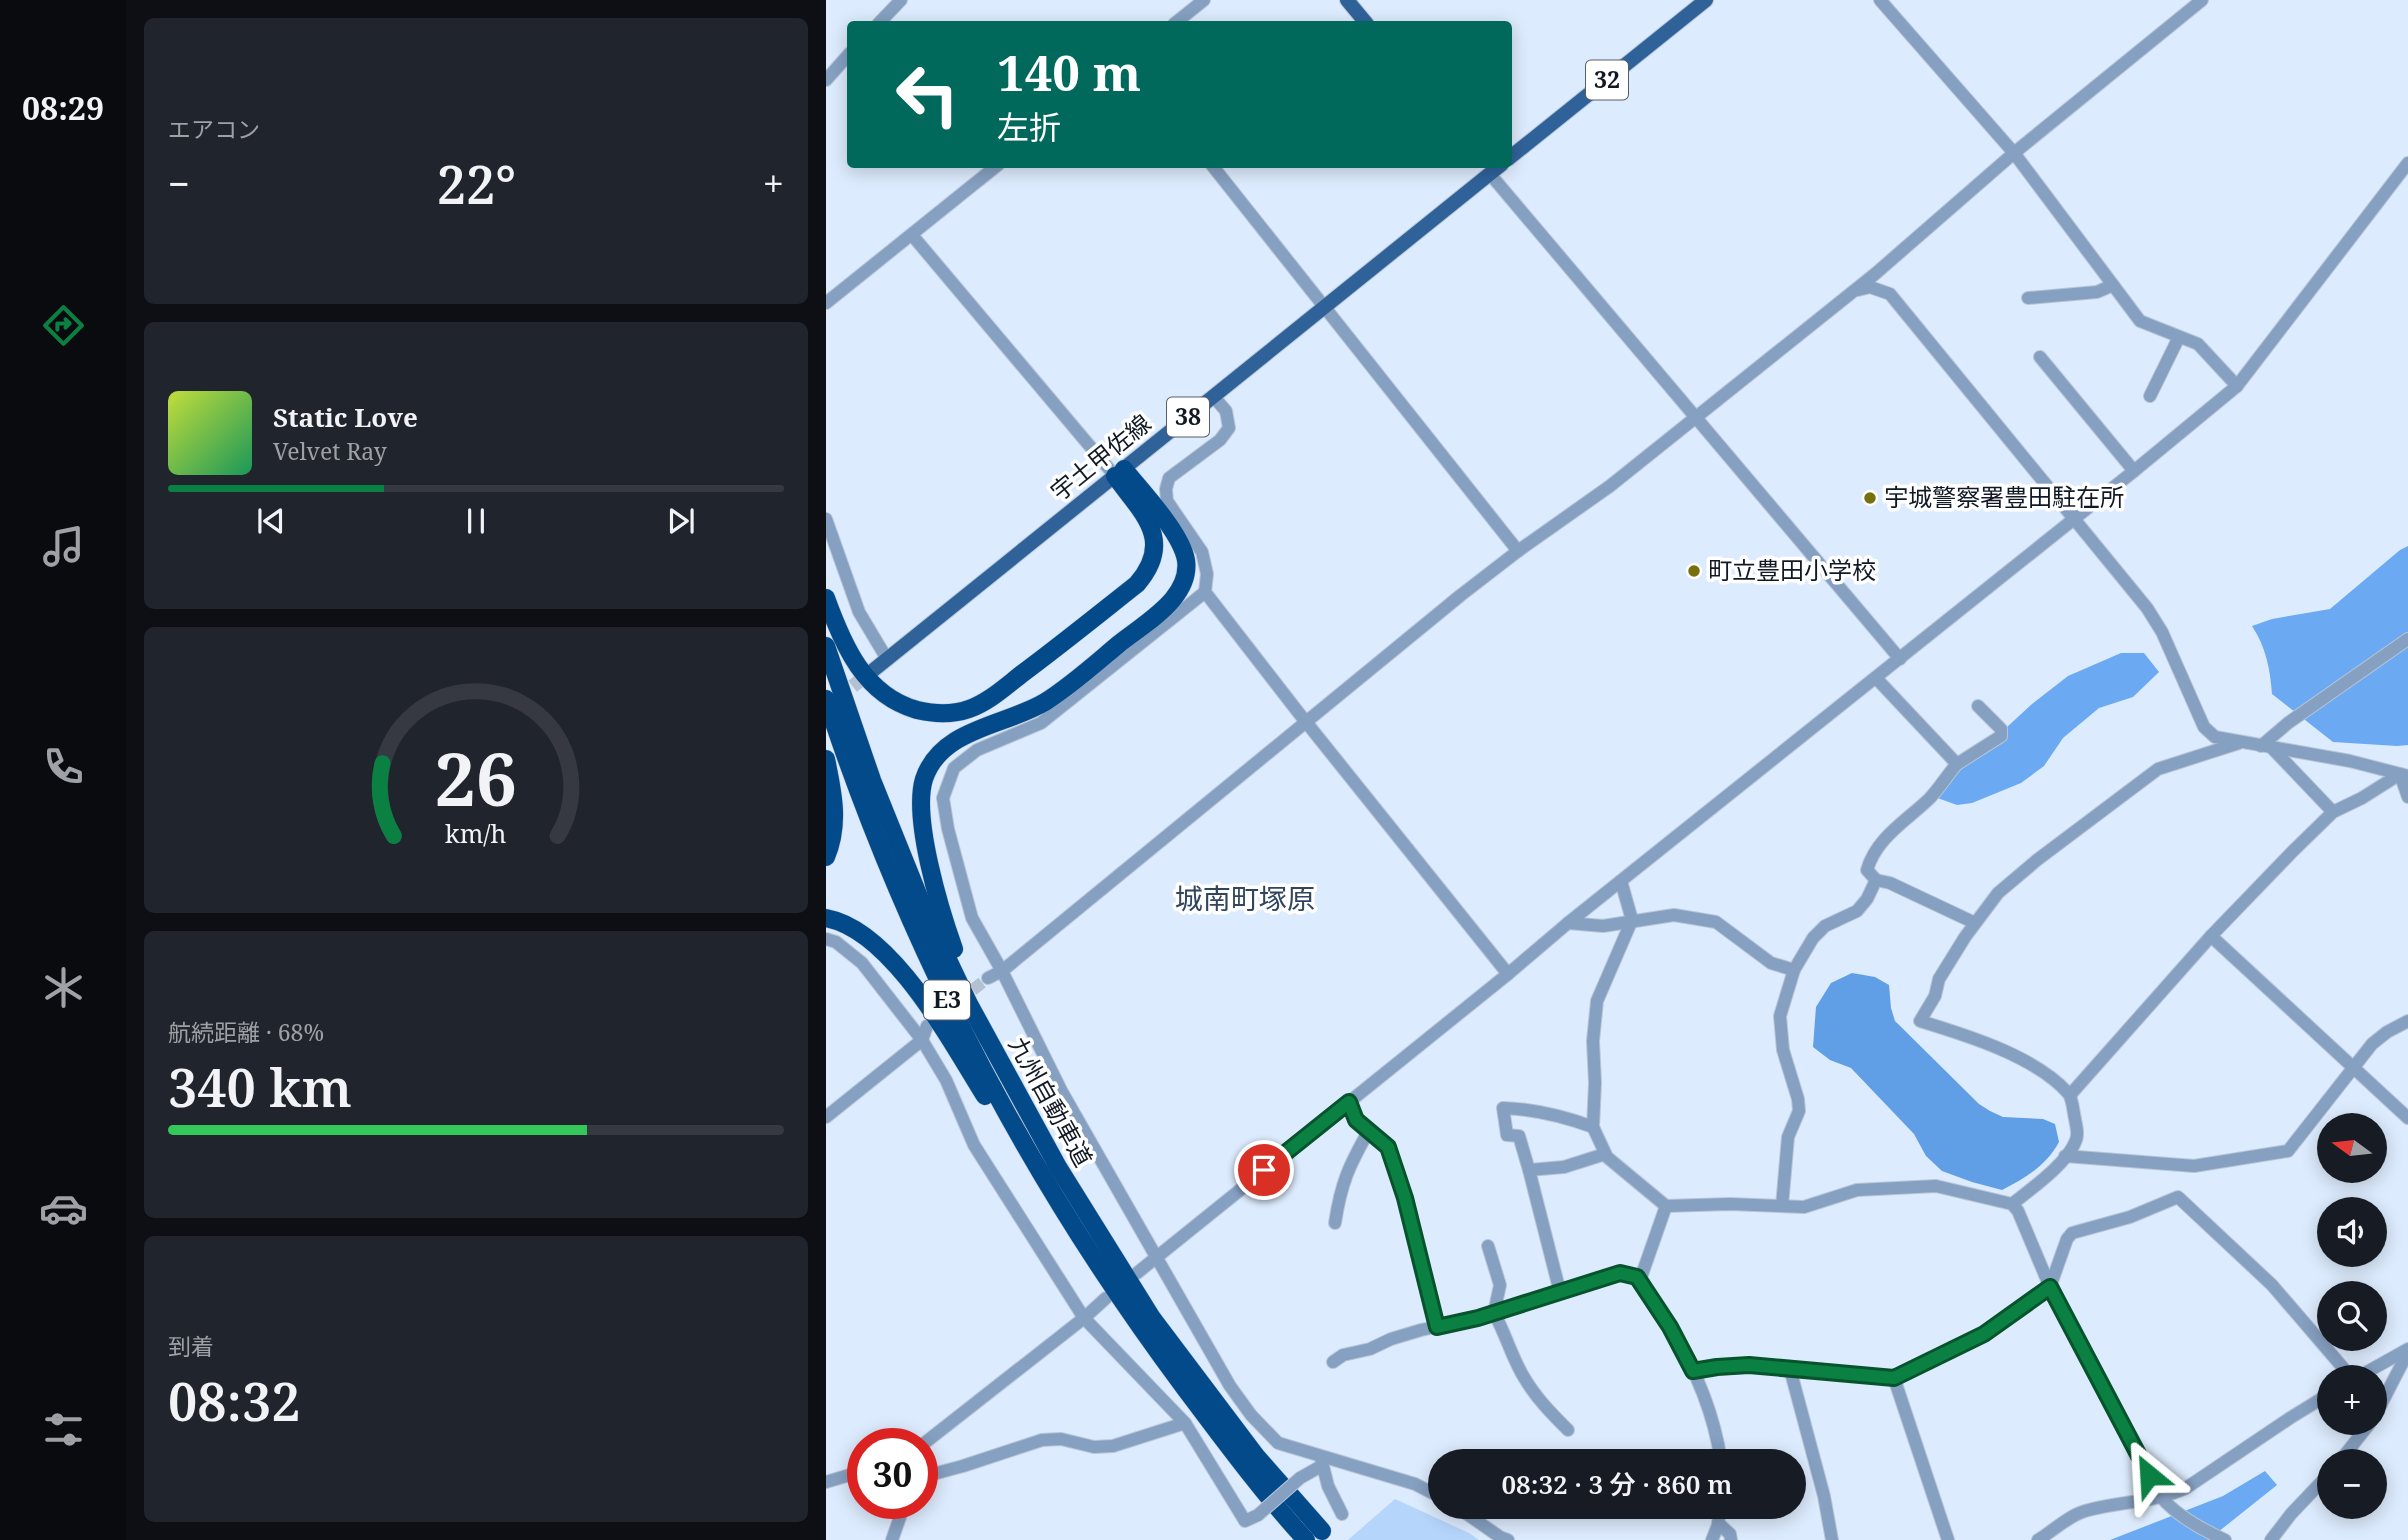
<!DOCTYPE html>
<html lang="ja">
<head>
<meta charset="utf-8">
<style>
	:root { --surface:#171b24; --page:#20242c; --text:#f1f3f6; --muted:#9ea1a6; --line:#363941; --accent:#0b8043 }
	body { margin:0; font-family:"Noto Serif","Noto Sans JP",serif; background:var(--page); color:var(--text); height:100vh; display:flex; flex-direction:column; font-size:26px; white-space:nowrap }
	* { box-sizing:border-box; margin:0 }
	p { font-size:23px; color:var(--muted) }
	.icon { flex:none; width:38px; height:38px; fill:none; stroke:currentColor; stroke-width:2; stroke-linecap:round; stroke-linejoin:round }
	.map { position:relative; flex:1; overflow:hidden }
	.panel { display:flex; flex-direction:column; gap:18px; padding:18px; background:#0d0f14; width:700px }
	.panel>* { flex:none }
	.banner { position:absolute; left:21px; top:21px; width:665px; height:147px; border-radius:7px; box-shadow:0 4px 18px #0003; background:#00695c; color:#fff; overflow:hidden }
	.needle { width:46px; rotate:285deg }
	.tools { position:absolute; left:1491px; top:1113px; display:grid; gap:14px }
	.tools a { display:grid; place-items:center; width:70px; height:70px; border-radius:50%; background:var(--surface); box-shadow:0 4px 18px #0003; font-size:35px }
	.speed { position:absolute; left:21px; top:1428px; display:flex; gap:14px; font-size:35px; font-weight:700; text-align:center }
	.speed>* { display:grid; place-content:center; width:91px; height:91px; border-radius:50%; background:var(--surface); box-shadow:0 4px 18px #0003; line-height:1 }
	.speed .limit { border:10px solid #d22; background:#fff; color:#111 }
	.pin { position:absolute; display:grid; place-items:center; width:60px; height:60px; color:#fff; margin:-30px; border:4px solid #fff; border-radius:50%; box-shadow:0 2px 7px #0007 }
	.me { position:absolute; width:77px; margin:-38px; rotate:333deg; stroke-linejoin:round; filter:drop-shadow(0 0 5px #0008) }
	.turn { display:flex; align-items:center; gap:24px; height:147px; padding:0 35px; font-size:32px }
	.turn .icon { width:91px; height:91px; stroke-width:2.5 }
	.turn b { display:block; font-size:49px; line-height:60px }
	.big { font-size:52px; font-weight:600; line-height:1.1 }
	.panel .tile { flex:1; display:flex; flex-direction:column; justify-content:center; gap:10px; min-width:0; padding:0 24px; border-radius:10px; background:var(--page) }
	.panel .dial { align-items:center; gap:0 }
	.dial svg { height:182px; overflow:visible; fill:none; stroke:var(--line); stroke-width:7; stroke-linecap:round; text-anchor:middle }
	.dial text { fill:var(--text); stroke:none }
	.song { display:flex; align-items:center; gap:21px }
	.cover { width:84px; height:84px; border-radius:10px; background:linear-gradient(135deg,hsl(70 70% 55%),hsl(150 70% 35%)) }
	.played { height:7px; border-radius:4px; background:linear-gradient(90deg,var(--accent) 35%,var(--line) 35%) }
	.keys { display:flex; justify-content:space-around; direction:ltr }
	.heat { display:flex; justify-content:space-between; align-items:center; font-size:38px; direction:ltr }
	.charge { height:10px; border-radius:5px; background:linear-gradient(90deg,#34c759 68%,var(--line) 0) }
	.trip { position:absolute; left:602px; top:1449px; width:378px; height:70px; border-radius:35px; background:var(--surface); box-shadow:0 4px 18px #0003; font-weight:600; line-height:70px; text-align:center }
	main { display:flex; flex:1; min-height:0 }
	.dock { display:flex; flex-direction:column; width:126px; justify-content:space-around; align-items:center; background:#090b0e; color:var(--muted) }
	.dock .icon { width:49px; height:49px }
	.dock .current { color:var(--accent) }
	.dock b { font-size:32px; color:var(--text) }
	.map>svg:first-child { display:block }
</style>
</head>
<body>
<main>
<nav class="dock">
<b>08:29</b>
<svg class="icon current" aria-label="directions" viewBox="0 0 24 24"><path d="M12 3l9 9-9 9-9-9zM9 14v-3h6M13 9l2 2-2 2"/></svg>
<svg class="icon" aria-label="music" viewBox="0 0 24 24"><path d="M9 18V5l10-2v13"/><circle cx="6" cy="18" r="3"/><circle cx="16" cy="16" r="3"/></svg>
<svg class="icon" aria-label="phone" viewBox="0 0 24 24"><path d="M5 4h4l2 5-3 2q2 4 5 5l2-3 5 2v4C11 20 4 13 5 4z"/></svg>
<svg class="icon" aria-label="climate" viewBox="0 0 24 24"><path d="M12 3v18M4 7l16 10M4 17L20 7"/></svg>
<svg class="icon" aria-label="car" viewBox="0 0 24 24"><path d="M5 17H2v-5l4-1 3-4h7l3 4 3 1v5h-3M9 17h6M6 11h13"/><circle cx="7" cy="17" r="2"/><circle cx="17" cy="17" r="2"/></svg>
<svg class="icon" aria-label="filters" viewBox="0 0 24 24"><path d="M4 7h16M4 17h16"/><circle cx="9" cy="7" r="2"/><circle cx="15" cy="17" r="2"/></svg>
</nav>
<section class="panel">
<div class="tile"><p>エアコン</p>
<div class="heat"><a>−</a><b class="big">22°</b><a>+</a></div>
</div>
<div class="tile">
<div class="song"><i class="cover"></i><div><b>Static Love</b><p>Velvet Ray</p></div></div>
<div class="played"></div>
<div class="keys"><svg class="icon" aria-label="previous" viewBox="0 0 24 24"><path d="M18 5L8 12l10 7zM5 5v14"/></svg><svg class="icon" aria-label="pause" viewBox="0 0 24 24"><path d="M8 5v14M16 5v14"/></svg><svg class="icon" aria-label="next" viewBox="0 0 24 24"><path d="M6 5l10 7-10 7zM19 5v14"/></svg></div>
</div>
<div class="tile dial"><svg viewBox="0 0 100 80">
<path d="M14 69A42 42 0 1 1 86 69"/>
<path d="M14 69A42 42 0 0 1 9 37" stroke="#0b8043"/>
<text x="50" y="56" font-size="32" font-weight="700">26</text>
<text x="50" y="72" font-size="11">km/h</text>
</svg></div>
<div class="tile"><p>航続距離 · 68%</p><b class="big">340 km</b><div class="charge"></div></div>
<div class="tile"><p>到着</p><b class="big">08:32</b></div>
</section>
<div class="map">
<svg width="1582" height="1540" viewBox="0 0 1582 1540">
	<rect width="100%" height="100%" fill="#dcebfd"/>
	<path fill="#b6d5fb" d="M 569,1499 L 643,1533 L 653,1540 L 522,1540 Z"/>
	<g fill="#6baaf3">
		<path d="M 1582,546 L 1582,745 L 1571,746 L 1507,742 L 1446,694 C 1444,669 1440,647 1426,626 L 1446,619 L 1504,609 L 1574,550 Z"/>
		<path d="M 1295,653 L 1318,653 L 1333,672 L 1307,697 L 1273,708 L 1237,738 L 1218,766 L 1195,783 L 1146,803 L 1131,805 L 1106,796 L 1206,704 L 1242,676 Z"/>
		<path d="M 1439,1471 L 1451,1485 L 1382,1540 L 1284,1540 L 1397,1496 Z"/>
	</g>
	<path fill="#609ee6" d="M 1026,973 L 1049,977 L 1063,985 L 1065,1008 L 1069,1021 L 1153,1104 L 1164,1111 L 1177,1117 L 1217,1119 L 1229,1124 L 1233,1142 C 1220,1166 1199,1178 1176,1190 L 1146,1182 L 1116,1171 L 1100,1156 L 1088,1134 L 1025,1068 L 1004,1060 L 987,1047 L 990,1007 L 1005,983 Z"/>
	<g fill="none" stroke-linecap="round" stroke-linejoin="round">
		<path stroke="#b3c1d2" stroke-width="12" stroke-dasharray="12 6" stroke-linecap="butt" d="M 104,1023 L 162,978"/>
		<path stroke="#b3c1d2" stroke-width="14" stroke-dasharray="14 7" stroke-linecap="butt" d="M 10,699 L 45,672"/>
		<g stroke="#b7c5d6" stroke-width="14">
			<g id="minor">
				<path d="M 1054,0 L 1188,153 L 1314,321 L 1372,344 L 1411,386"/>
				<path d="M 52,24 L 75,0"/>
				<path d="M 348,24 L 378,0"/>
				<path d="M 0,80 L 24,53"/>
				<path d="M 385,164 L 692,551"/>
				<path d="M 664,174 L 1074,659"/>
				<path d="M 86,235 L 289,476"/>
				<path d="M 1032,290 L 1044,287 L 1064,294 L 1321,608 L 1336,632 L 1378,727 L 1389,737 L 1524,761 L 1582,776"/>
				<path d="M 1202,298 L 1271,292 L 1287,285"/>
				<path d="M 0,303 L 173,164"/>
				<path d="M 1214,357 L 1308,471"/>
				<path d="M 1324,396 L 1353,337"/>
				<path d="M 388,397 L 400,411 L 403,428 L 394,440 L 343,478 L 340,489 L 341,501 L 376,552 L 381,574 L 379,592 L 472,712 L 682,974"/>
				<path d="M 0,519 L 33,612 L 61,659"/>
				<path d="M 379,592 L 215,723 L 151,750 L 128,768 L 117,798 L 122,829 L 146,918 L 176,971 L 236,1092 L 404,1386 L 425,1415 L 452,1443 L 589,1484 L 614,1497"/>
				<path d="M 1435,746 L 1462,723 L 1582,639"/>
				<path d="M 1445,747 L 1507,812"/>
				<path d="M 1131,764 L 1175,736 L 1175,729 L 1152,706"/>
				<path d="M 1574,774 L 1582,797"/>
				<path d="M 1050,880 L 1041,870 C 1050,838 1080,821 1103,799 C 1113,789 1121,775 1131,764 L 1050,678"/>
				<path d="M 795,881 L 806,920 L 771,1001 L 767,1041 L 769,1083 L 767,1127 L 781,1157 L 840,1206 L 904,1204 L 978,1207 L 1031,1190 L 1110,1186 L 1186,1204 L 1192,1211 L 1224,1287 L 1335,1497 C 1351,1516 1377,1530 1399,1540"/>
				<path d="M 742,923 L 777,926 L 848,915 L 890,922 L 945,963 L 968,970 L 987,938 L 999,926 L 1031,911 L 1041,899 L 1050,880 L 1064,883 L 1149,923"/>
				<path d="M 1385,936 L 1582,1118"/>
				<path d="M 0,939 L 10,942 L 36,963 L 96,1040 L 120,1080 L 148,1145 L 258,1318 L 359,1423 L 419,1521 L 432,1515"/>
				<path d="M 162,978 L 176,971 L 635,595 L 692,551 L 784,486 L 1049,274 L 1188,153 L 1376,0"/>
				<path d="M 1244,1095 L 1385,936 L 1467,851 L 1507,812 L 1536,798 L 1574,774"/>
				<path d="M 523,1102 L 530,1120 L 562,1147 L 579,1198 L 611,1327"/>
				<path d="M 0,1117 L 96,1040 L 101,1026"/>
				<path d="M 1239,1156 L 1368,1166 L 1462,1151 L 1546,1044 L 1561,1032 L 1582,1021"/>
				<path d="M 703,1170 L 693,1136 L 681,1135 L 677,1108 C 709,1109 737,1116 767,1127"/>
				<path d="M 1186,1204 C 1205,1189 1242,1163 1250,1140 C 1253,1133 1250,1126 1249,1119 C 1247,1111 1247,1099 1242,1093 C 1209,1056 1140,1035 1094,1021 L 1109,996 L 1113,979 L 1139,937 L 1172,893 L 1211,860 L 1332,769 L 1413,743"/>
				<path d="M 956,1206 L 962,1137 L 973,1111 L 972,1099 L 957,1050 L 954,1016 L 968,970"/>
				<path d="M 509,1223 C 515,1183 523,1166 542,1132"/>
				<path d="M 662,1246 L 674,1285 L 668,1313 C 680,1334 686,1359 699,1379 C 711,1399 726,1414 742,1430"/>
				<path d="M 311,1273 L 682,974 L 742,923 L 1308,471 L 1411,386 L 1582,163"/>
				<path d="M 813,1283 L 840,1206"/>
				<path d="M 734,1292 L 703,1170 L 738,1167 L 779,1154"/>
				<path d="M 507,1362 L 517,1355 L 544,1349 L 565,1339 L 595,1330 L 652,1318 L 794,1273 L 811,1277 C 818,1296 834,1311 844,1328 C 869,1368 888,1414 895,1461"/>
				<path d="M 964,1369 L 998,1496 L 1006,1540"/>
				<path d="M 867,1371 L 891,1367 L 924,1365 L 1068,1378 L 1158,1334 L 1224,1287 L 1241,1239 L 1246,1233 L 1304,1217 L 1352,1197 L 1446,1285 L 1525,1377"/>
				<path d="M 1532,1377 L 1582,1349"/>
				<path d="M 1068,1378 L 1122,1540"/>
				<path d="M 1549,1416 L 1582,1352"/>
				<path d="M 96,1445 L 258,1318 L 280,1298"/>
				<path d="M 495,1458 L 502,1486 L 516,1514"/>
				<path d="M 1514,1461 L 1544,1423"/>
				<path d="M 96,1477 L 137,1466 L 216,1440 L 235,1439 L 268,1447 L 287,1446 L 359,1423"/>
				<path d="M 474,1478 L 497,1465"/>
				<path d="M 0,1482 L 37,1471"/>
				<path d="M 631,1507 L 674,1537 L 682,1540"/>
				<path d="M 892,1523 L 904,1534 L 905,1540"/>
				<path d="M 66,1540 L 79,1503"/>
				<path d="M 886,1540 L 892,1525 L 894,1507"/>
				<path d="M 1212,1540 C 1227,1531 1242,1516 1259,1511 C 1293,1501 1328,1503 1360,1488 L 1464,1418 L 1503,1394"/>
				<path d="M 1445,1540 L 1465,1514 L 1503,1474"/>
			</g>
		</g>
		<g stroke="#b7c5d6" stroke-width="16">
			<g id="major">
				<path d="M 521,0 L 541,24"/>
				<path d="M 682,159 L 880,0"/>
				<path d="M 45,672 L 676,164"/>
			</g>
		</g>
		<g stroke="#b7c5d6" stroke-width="19">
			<g id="highway">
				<path d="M 0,598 C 17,645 38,695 91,710 C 108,714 126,715 143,709 C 163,702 180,686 197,673 C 236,644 273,614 311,584 C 349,540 316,513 289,476"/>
				<path d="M 0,646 L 46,780 L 98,909 L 143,1004 L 232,1167 L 326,1318 L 430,1456 L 496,1531"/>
				<path d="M 0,699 C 82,948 201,1177 358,1387 C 397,1439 436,1492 480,1540"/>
				<path d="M 0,759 C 7,793 14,824 0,857"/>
				<path d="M 0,918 C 66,930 125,1042 159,1096"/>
				<path d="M 128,949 C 114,910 86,818 98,779 C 115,728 179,726 219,702 C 246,685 270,663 294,643 C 312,629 333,616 347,599 C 356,588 362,574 360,560 C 355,532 316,492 298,469"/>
			</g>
		</g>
		<use href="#minor" stroke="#86a0c1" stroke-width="12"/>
		<use href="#major" stroke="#30629a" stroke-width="14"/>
		<use href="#highway" stroke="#034a8b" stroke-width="18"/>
		<g stroke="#b7c5d6" stroke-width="14" stroke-linecap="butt">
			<path id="minor-bridge" d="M 432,1515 L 474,1478"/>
		</g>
		<use href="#minor-bridge" stroke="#86a0c1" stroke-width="12"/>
	</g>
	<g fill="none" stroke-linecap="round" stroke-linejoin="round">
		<g stroke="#07532c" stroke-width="18">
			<path id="route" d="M 438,1170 L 523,1102 L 530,1120 L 562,1147 L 579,1198 L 611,1327 L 652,1318 L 794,1273 L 811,1277 L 844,1327 L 867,1371 L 891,1367 L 923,1365 L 1068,1378 L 1158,1334 L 1224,1287 L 1323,1475"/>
		</g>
		<use href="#route" stroke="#0b8043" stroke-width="12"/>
	</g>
	<g fill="#786f0e" stroke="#fff" stroke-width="2.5">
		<circle cx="1044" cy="498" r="7"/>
		<circle cx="868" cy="571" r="7"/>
	</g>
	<g text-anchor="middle" stroke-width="7" stroke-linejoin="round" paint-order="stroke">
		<g fill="#fff" stroke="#585e66" stroke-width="2">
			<rect x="760" y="60.5" width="42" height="39" rx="5"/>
			<rect x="341" y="397.5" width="42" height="39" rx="5"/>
			<rect x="98" y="980.5" width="46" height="39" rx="5"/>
		</g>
		<g font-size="23" font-weight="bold" fill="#111924">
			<text x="781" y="88">32</text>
			<text x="362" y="425">38</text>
			<text x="121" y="1008">E3</text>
		</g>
		<g font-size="24" fill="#111924" stroke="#fff">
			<text transform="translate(275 458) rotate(-39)" y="8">宇土甲佐線</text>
			<text transform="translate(224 1102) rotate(61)" y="8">九州自動車道</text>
		</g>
		<g font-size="24" fill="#111924" stroke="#fff" text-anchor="start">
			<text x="1058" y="506">宇城警察署豊田駐在所</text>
			<text x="882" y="579">町立豊田小学校</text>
		</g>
		<g font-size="28" fill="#31455e" stroke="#fff">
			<text x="419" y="909">城南町塚原</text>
		</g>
	</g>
</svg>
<div class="tools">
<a><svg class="needle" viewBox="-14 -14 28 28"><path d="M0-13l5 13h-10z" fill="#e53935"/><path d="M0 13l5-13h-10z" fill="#9ea1a6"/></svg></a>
<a><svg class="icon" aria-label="sound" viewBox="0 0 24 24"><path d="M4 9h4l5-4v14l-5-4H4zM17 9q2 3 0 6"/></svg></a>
<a><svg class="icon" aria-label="search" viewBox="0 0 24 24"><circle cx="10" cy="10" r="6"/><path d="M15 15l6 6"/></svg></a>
<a>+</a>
<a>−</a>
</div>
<div class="speed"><div class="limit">30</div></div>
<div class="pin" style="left:438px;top:1170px;background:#d93025"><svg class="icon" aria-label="arrive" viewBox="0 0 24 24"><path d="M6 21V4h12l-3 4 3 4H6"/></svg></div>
<svg class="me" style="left:1323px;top:1475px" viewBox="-20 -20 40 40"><path d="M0-17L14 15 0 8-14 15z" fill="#0b8043" stroke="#fff" stroke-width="4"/></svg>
<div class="trip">08:32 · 3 分 · 860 m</div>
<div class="banner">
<div class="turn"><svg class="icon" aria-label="left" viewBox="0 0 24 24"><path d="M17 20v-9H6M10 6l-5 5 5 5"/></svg><div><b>140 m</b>左折</div></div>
</div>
</div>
</main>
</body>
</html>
